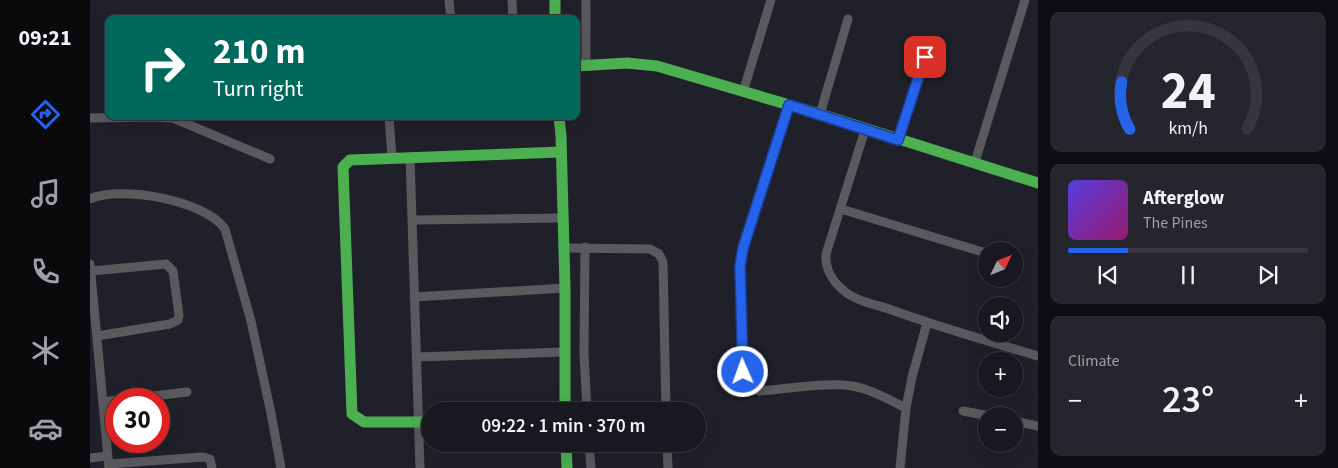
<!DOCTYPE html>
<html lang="en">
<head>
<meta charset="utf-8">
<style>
	:root { --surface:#181820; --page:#25252d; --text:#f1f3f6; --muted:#9fa0a5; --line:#36373e; --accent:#2563eb }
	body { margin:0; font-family:"Source Sans 3",sans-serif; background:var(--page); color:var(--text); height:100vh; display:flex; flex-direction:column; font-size:19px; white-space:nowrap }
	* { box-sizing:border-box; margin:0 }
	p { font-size:16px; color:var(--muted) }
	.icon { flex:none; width:28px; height:28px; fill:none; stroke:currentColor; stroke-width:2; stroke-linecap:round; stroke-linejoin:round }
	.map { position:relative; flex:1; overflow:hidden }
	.details { display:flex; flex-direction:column; gap:12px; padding:12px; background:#0d0d12; width:300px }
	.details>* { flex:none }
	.top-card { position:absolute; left:15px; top:15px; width:475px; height:105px; border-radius:10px; box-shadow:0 5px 20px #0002,0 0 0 1px var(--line); background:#00695c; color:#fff; overflow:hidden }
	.needle { width:32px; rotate:47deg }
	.fabs { position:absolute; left:888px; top:242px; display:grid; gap:10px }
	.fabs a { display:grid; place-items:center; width:45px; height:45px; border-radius:50%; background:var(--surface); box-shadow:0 5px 20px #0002,0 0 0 1px var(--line); font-size:25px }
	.speed { position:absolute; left:15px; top:388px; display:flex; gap:10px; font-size:25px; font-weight:700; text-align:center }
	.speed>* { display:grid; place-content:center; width:65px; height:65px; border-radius:50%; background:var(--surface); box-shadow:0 5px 20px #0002,0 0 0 1px var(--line); line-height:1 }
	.speed .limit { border:8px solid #d22; background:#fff; color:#111 }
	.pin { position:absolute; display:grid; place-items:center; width:42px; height:42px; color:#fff; margin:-21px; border-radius:10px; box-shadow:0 2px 8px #0006 }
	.me { position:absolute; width:55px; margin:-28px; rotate:358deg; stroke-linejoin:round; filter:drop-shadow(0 0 4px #0008) }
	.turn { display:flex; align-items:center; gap:18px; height:105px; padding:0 25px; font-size:22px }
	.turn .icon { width:65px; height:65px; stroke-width:2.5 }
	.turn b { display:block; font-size:35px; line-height:42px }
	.big { font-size:38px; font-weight:600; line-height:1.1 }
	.details .widget { flex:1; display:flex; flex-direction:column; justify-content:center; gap:8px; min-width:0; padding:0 18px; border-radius:10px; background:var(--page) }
	.details .dial { align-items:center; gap:0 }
	.dial svg { height:130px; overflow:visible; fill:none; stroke:var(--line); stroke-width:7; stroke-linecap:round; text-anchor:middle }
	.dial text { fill:var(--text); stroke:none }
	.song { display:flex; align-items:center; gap:15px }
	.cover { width:60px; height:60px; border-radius:8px; background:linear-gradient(135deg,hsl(250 70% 55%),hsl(320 70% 35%)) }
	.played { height:5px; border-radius:2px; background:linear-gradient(90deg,var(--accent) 25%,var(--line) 25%) }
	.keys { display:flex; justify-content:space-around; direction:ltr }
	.heat { display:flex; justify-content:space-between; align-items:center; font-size:28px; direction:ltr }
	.trip { position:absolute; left:331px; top:402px; width:285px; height:50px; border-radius:25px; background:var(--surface); box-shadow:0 5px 20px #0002,0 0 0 1px var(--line); font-weight:600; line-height:50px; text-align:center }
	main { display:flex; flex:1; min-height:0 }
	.dock { display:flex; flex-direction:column; width:90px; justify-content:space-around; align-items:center; background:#0a0a0d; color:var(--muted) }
	.dock .icon { width:35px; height:35px }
	.dock .current { color:var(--accent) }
	.dock b { font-size:22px; color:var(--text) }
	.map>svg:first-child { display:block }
</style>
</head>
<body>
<main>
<nav class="dock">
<b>09:21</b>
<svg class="icon current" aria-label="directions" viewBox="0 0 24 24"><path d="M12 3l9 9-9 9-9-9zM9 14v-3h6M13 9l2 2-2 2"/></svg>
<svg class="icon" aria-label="music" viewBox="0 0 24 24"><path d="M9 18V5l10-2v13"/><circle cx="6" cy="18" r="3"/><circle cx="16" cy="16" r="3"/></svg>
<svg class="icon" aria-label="phone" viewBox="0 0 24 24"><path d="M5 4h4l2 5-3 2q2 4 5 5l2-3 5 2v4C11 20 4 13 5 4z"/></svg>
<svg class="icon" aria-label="climate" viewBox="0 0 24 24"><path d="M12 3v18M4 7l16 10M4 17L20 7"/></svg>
<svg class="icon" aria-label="car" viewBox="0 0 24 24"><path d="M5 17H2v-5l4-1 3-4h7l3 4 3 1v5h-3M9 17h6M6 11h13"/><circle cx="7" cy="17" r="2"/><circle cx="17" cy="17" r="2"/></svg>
</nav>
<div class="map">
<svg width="948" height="468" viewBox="0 0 948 468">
	<rect width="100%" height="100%" fill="#20202a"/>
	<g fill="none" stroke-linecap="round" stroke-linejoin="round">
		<g stroke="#5a5a5e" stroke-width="9">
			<path d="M 359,0 L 361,19"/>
			<path d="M 422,0 L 423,19"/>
			<path d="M 496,0 L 496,66"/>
			<path d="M 653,92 L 681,0"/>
			<path d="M 699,105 L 653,248 L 650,266 L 653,372 L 658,384 L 669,391 C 695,389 737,382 762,386 C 781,389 799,400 816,408"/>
			<path d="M 730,114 L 758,19"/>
			<path d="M 299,116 L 302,157"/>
			<path d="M 0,118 L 66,117 L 83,118 L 180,159"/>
			<path d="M 775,130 L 736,254 C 735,268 742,281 753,290 C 765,301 784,304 799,309 C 848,327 898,341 948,356"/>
			<path d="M 809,139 L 841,40"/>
			<path d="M 320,157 L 330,468"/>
			<path d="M 885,162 L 935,0"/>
			<path d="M 0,199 C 30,185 115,200 135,229 L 161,321 L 181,413 L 191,468"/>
			<path d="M 751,209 L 896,253"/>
			<path d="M 323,220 L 473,218"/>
			<path d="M 495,247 L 494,353 L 497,411"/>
			<path d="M 474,248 L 560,249 L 569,254 L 573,262 L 576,411"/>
			<path d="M 0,264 L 19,468"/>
			<path d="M 1,271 L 76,264 L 83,271 L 89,315 L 88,320 L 80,324 L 7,336"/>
			<path d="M 324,297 L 475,288"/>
			<path d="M 328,357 L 474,352"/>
			<path d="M 39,399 L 97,392"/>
			<path d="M 13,402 L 26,400"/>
			<path d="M 873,411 L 899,416"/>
			<path d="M 924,421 L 948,426"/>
			<path d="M 499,444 L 501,468"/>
			<path d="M 577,444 L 578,468"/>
			<path d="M 0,458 L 17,456"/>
			<path d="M 19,464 L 113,457 L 120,459 L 122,468"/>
			<path d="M 810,468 L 816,408 L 822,377 L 837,323"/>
		</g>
		<g stroke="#4caf50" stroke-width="11">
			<path d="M 465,0 L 465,19"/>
			<path d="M 486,66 L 537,63 L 567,66 L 730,114 L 948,183"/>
			<path d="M 469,116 L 471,136 L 475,288 L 475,411"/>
			<path d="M 340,422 L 274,422 L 262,414 L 253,167 L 260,160 L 471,152"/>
			<path d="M 476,444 L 477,468"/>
		</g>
	</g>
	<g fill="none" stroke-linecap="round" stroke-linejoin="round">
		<g stroke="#184099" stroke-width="12">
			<path id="route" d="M 653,372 L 650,266 L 653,248 L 699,105 L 808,140 L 835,57"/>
		</g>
		<use href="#route" stroke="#2563eb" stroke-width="9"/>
	</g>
</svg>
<div class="fabs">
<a><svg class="needle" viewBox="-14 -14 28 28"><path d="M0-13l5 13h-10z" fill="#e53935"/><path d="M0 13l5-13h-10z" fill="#9fa0a5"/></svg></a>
<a><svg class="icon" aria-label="sound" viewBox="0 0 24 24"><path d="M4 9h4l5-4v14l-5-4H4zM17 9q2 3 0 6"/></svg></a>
<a>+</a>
<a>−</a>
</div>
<div class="speed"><div class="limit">30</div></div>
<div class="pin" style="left:835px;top:57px;background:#d93025"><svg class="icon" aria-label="arrive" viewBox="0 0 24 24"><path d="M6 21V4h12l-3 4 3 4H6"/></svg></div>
<svg class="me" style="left:653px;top:372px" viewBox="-20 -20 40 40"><circle r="17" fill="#2563eb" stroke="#fff" stroke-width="3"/><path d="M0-11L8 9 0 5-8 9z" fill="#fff"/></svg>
<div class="trip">09:22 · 1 min · 370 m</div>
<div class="top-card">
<div class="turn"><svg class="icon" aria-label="right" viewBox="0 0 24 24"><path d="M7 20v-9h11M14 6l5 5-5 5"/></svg><div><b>210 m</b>Turn right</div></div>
</div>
</div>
<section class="details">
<div class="widget dial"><svg viewBox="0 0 100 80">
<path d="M14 69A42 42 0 1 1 86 69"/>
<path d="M14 69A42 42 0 0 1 9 40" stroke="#2563eb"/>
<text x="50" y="56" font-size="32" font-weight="700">24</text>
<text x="50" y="72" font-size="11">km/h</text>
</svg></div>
<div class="widget">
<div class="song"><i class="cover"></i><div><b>Afterglow</b><p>The Pines</p></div></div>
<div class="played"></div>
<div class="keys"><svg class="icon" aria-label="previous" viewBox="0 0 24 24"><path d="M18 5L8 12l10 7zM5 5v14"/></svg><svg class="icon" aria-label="pause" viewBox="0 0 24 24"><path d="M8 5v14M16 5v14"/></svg><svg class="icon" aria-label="next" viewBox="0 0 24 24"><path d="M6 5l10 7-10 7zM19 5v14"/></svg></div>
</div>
<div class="widget"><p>Climate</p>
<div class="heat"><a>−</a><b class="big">23°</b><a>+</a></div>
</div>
</section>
</main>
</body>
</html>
